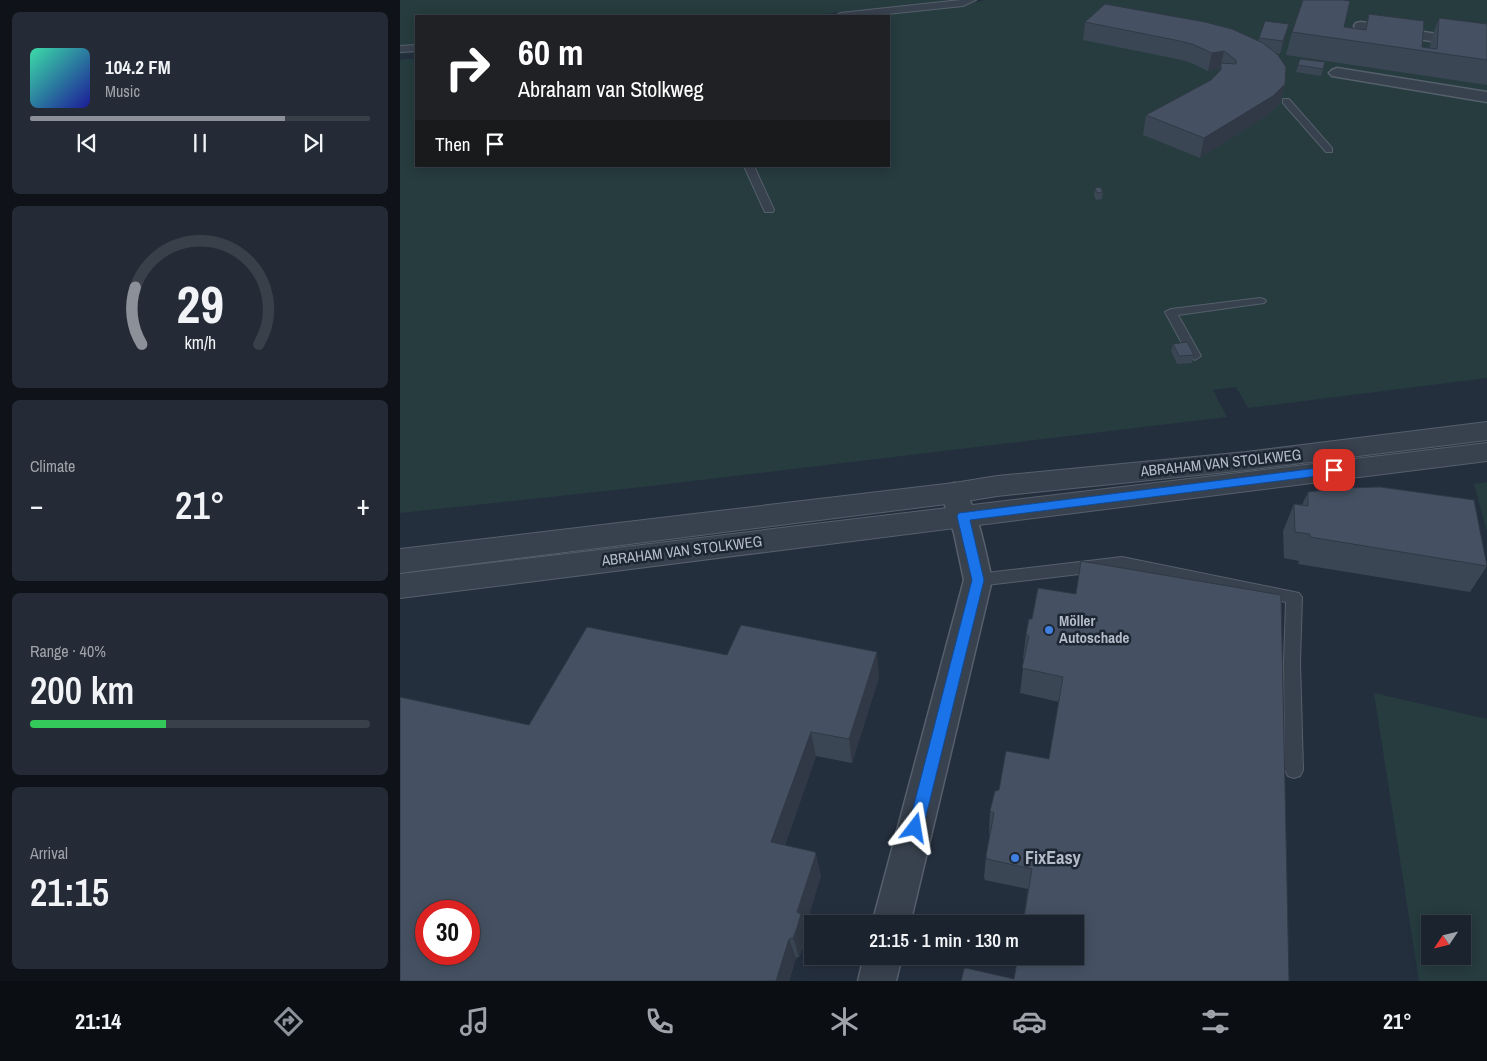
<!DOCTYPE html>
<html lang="en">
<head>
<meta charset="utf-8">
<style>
	:root { --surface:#1b232e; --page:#242b36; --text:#f1f3f6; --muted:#a0a4aa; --line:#39404a; --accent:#8c9099 }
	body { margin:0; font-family:"Archivo Narrow",sans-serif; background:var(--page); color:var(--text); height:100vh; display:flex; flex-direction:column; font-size:19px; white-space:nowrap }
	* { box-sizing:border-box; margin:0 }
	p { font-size:16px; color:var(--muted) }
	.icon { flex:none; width:28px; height:28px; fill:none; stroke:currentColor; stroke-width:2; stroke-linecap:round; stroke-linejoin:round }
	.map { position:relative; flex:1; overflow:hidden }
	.drawer { display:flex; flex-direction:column; gap:12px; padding:12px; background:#0f1319; width:400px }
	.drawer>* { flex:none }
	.top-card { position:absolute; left:15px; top:15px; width:475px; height:152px; border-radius:0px; box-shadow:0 2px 12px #0003,0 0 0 1px var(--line); background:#202124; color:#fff; overflow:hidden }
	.needle { width:32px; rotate:235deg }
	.controls { position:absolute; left:1021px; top:915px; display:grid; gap:10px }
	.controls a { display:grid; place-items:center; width:50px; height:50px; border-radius:0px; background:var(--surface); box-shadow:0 2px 12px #0003,0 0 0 1px var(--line); font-size:25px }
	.speed { position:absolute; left:15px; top:900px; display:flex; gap:10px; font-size:25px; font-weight:700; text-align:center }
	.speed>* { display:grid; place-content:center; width:65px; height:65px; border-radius:50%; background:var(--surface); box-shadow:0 2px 12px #0003,0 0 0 1px var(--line); line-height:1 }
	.speed .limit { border:8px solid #d22; background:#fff; color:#111 }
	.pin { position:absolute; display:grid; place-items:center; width:42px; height:42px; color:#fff; margin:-21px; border-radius:10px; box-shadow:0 2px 8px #0006 }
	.me { position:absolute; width:55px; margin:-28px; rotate:14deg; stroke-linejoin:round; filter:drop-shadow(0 0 4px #0008) }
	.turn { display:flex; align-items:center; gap:18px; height:105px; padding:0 20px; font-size:22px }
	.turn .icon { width:65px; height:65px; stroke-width:2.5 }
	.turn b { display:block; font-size:35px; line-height:42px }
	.then { display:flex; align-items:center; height:48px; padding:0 20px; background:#0003; gap:10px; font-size:19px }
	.big { font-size:38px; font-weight:600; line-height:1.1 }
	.drawer .widget { flex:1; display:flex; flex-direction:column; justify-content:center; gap:8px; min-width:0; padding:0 18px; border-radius:8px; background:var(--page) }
	.drawer .dial { align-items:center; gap:0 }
	.dial svg { height:130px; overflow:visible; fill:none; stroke:var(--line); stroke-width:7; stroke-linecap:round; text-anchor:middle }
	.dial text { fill:var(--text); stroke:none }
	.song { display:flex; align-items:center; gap:15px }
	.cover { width:60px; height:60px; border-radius:8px; background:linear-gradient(135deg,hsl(160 70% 55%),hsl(240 70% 35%)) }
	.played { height:5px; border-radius:2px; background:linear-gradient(90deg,var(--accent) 75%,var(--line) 75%) }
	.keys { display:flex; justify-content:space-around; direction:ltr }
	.heat { display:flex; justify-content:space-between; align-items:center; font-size:28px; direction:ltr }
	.charge { height:8px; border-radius:4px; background:linear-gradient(90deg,#34c759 40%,var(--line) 0) }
	.trip { position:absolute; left:404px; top:915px; width:280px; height:50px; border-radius:0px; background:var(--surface); box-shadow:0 2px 12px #0003,0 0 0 1px var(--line); font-weight:600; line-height:50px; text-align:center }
	.tabs { display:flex; height:80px; justify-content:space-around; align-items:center; background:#0b0e12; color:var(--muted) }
	.tabs .icon { width:35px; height:35px }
	.tabs .on { color:var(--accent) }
	.tabs b { font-size:22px; color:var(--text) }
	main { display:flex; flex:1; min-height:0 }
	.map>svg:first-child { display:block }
</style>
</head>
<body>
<main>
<section class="drawer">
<div class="widget">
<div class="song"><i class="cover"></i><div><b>104.2 FM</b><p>Music</p></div></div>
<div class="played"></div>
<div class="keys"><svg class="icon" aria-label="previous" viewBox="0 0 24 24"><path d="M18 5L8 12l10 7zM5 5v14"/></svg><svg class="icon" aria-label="pause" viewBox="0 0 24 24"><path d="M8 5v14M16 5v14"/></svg><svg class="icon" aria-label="next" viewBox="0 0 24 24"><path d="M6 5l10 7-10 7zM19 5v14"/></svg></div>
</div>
<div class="widget dial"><svg viewBox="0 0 100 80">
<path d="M14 69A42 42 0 1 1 86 69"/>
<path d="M14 69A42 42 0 0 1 10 34" stroke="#8c9099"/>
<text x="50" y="56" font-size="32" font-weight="700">29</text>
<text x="50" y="72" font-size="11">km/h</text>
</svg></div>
<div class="widget"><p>Climate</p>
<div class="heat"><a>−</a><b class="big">21°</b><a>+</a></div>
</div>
<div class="widget"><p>Range · 40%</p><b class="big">200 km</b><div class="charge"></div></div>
<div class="widget"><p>Arrival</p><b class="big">21:15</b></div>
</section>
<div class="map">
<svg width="1087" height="981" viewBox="0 0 1087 981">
	<rect width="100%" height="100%" fill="#242f3e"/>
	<g fill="#263c3f" fill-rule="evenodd">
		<path d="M 0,0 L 567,0 L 406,16 L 16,16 L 16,53 L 0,54 Z"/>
		<path d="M 585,0 L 1087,0 L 1087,378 L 848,408 L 836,387 L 813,390 L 827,417 L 242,487 L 0,513 L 0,60 L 16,58 L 16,166 L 489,166 L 489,16 L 468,16 L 559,6 Z"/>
		<path d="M 1087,482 L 1087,532 L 1074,484 Z"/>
		<path d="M 974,693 L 1087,719 L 1087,981 L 1019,981 ZM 1030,924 L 1062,924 L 1062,956 L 1030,956 Z"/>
	</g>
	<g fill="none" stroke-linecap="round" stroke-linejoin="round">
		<g stroke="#565f6c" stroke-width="2">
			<g id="service">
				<path d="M 883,99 L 889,99 L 932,148 L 932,152 L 926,152 L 883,103 Z"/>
				<path d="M 344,166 L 354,166 L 374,210 L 373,212 L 365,212 L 364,210 Z"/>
				<path d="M 860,298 L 864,299 L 866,301 L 864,303 L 778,315 L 801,356 L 795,360 L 789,356 L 765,312 L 771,309 Z"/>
				<path d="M 722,557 L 899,593 L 902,597 L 900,662 L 903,770 L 900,776 L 894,778 L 888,776 L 885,770 L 884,662 L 886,602 L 722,569 L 578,586 L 573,584 L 571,580 L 573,576 L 578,574 Z"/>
			</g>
		</g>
		<g stroke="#565f6c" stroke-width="2">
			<g id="pedestrian">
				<path d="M 561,0 L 576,0 L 563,6 L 468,16 L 435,16 L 440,13 Z"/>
				<path d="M 16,45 L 16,51 L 0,52 L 0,46 Z"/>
			</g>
		</g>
		<g stroke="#565f6c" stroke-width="3">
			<g id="minor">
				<path d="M 961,22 L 1087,42 L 1087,50 L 956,29 L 954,26 L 956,23 Z"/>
				<path d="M 937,68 L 1087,92 L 1087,102 L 932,76 L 929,73 L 932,70 Z"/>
				<path d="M 554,483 L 563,486 C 579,515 585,549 592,580 L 510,924 L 472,924 L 564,580 L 554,533 L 541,493 L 545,486 Z"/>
				<path d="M 464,956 L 502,956 L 496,981 L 458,981 Z"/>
			</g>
		</g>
		<g stroke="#565f6c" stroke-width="2">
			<g id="tertiary">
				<path d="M 1087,422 L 1087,440 L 846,470 L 597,496 L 554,503 L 0,573 L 0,549 L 554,483 L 597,476 L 846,452 Z"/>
				<path d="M 1087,443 L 1087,461 L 0,598 L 0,574 Z"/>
			</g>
		</g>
		<use href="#service" fill="#38414e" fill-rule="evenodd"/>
		<use href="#pedestrian" fill="#38414e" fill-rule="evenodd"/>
		<use href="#minor" fill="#38414e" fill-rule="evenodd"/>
		<use href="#tertiary" fill="#38414e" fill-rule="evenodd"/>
	</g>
	<g fill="#3b4654">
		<path d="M 969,14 L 1022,47 L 1030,48 L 1031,40 L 1039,18 L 1087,24 L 1087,85 L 886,55 L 892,32 L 944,27 L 964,30 Z"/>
		<path d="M 685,22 L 858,41 L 859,38 L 886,36 L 880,54 L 876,53 L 885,84 L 880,103 L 868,115 L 800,158 L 743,135 L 746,115 L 811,80 L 819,72 L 820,69 L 808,71 L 789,62 L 777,59 L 683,40 Z"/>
		<path d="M 900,59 L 925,62 L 921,76 L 896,72 Z"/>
		<path d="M 695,188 L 703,192 L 702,199 L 696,200 L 694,195 Z"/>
		<path d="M 773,344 L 794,355 L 792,363 L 777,364 L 771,351 Z"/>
		<path d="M 908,492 L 1087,566 L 1070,592 L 898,564 L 899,561 L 884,558 L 883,531 L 894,504 L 902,505 Z"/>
		<path d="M 681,561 L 881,595 L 614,979 L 628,889 L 585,880 L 584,877 L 586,856 L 590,834 L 589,834 L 590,811 L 599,790 L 649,759 L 659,702 L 620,693 L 624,660 L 623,659 L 626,634 L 632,619 L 676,594 Z"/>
		<path d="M 327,655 L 479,677 L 452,763 L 416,756 L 385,845 L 421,875 L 405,928 L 407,934 L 403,947 L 399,957 L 396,958 L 389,981 L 0,981 L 129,725 Z"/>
	</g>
	<g fill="#303945">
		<path d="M 889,24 L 886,36 L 880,54 L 883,41 Z"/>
		<path d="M 824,51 L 820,69 L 808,71 L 812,53 Z"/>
		<path d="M 885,84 L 880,103 L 868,115 L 800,158 L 804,138 Z"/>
		<path d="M 477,652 L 479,677 L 452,763 L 449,739 Z"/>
		<path d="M 411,732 L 416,756 L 378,864 L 371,842 Z"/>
		<path d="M 416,854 L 421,875 L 405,928 L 407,934 L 399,957 L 393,938 L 397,912 Z"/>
		<path d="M 389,939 L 396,958 L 389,981 L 376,981 Z"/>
	</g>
	<g fill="#455162" stroke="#303945" fill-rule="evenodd">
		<path d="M 903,0 L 943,0 L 950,1 L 944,27 L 966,30 L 969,14 L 1024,21 L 1022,47 L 1037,49 L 1039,18 L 1087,24 L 1087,60 L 892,32 Z"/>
		<path d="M 705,4 L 805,22 L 832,29 L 863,43 L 878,55 L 886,67 L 885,84 L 873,96 L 804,138 L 746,115 L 811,80 L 821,70 L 821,63 L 836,64 L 836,60 L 824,51 L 812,53 L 792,44 L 780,41 L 685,22 Z"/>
		<path d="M 865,21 L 889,24 L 883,41 L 859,38 Z"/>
		<path d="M 900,59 L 925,62 L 923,69 L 898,65 Z"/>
		<path d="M 700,187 L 703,192 L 697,193 L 695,188 Z"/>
		<path d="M 787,342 L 794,355 L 779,356 L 773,344 Z"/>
		<path d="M 980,487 L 1074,500 L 1087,566 L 910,537 L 910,534 L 895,532 L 894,504 L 908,506 L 908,492 L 942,488 Z"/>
		<path d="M 681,561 L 881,595 L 889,981 L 561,981 L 564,969 L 566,968 L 614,979 L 618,956 L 675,956 L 675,924 L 623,924 L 632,869 L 587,859 L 586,856 L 594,813 L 590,811 L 595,791 L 599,790 L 606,751 L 649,759 L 663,677 L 622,668 L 629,636 L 626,634 L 629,619 L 632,619 L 638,588 L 676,594 Z"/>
		<path d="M 341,625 L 477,652 L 449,739 L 411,732 L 371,842 L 415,852 L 416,854 L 397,912 L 401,914 L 397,928 L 393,938 L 389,939 L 376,981 L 0,981 L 0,697 L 129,725 L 187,627 L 327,655 ZM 26,911 L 69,911 L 69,954 L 26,954 Z"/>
	</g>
	<path fill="#1a73e8" stroke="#114b97" d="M 934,466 L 940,470 L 934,474 L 570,520 L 584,580 L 523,828 L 520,834 L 515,836 L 510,834 L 508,828 L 572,580 L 557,516 L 559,513 Z"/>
	<g fill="#3f7fe0" stroke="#1d2633" stroke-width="2">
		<circle cx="649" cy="630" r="5"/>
		<circle cx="615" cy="858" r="5"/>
	</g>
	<g text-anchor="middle" stroke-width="5" stroke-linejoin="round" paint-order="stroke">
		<g font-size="15" fill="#b4bcc9" stroke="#1d2633">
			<text transform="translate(821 463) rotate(-6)" y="5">ABRAHAM VAN STOLKWEG</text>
			<text transform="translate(282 551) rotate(-7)" y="5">ABRAHAM VAN STOLKWEG</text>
		</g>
		<g font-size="15" font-weight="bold" fill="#b4bcc9" stroke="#1d2633" text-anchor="start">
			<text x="659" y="626">Möller<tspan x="659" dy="17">Autoschade</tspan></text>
		</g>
		<g font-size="18" font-weight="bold" fill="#b4bcc9" stroke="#1d2633" text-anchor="start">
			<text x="625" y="864">FixEasy</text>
		</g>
	</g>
</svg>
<div class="controls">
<a><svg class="needle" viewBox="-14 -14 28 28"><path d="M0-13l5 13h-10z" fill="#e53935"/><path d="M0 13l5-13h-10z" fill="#a0a4aa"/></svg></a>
</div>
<div class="speed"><div class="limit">30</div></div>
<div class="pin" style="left:934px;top:470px;background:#d93025"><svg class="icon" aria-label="arrive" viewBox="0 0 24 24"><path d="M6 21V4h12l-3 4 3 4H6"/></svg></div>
<svg class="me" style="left:515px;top:828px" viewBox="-20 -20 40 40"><path d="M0-17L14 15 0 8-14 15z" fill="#1a73e8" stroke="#fff" stroke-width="4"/></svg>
<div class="trip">21:15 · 1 min · 130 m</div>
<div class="top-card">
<div class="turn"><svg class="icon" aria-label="right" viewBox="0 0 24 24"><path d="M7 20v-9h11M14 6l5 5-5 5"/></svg><div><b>60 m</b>Abraham van Stolkweg</div></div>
<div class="then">Then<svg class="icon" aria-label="arrive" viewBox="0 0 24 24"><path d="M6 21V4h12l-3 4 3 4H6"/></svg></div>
</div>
</div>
</main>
<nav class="tabs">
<b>21:14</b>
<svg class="icon on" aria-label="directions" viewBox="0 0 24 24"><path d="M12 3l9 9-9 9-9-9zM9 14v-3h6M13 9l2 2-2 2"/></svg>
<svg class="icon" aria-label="music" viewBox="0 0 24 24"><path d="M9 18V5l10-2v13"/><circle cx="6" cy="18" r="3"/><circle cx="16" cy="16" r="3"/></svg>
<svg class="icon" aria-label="phone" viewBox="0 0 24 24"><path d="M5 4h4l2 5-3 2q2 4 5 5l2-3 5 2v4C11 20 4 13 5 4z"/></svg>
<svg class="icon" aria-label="climate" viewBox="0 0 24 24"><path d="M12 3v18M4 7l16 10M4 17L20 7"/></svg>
<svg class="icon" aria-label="car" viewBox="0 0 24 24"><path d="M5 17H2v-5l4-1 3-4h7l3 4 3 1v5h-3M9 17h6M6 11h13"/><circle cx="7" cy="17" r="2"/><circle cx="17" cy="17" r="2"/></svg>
<svg class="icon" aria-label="filters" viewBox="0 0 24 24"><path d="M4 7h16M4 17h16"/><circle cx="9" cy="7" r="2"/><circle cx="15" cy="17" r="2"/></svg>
<b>21°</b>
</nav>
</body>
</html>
